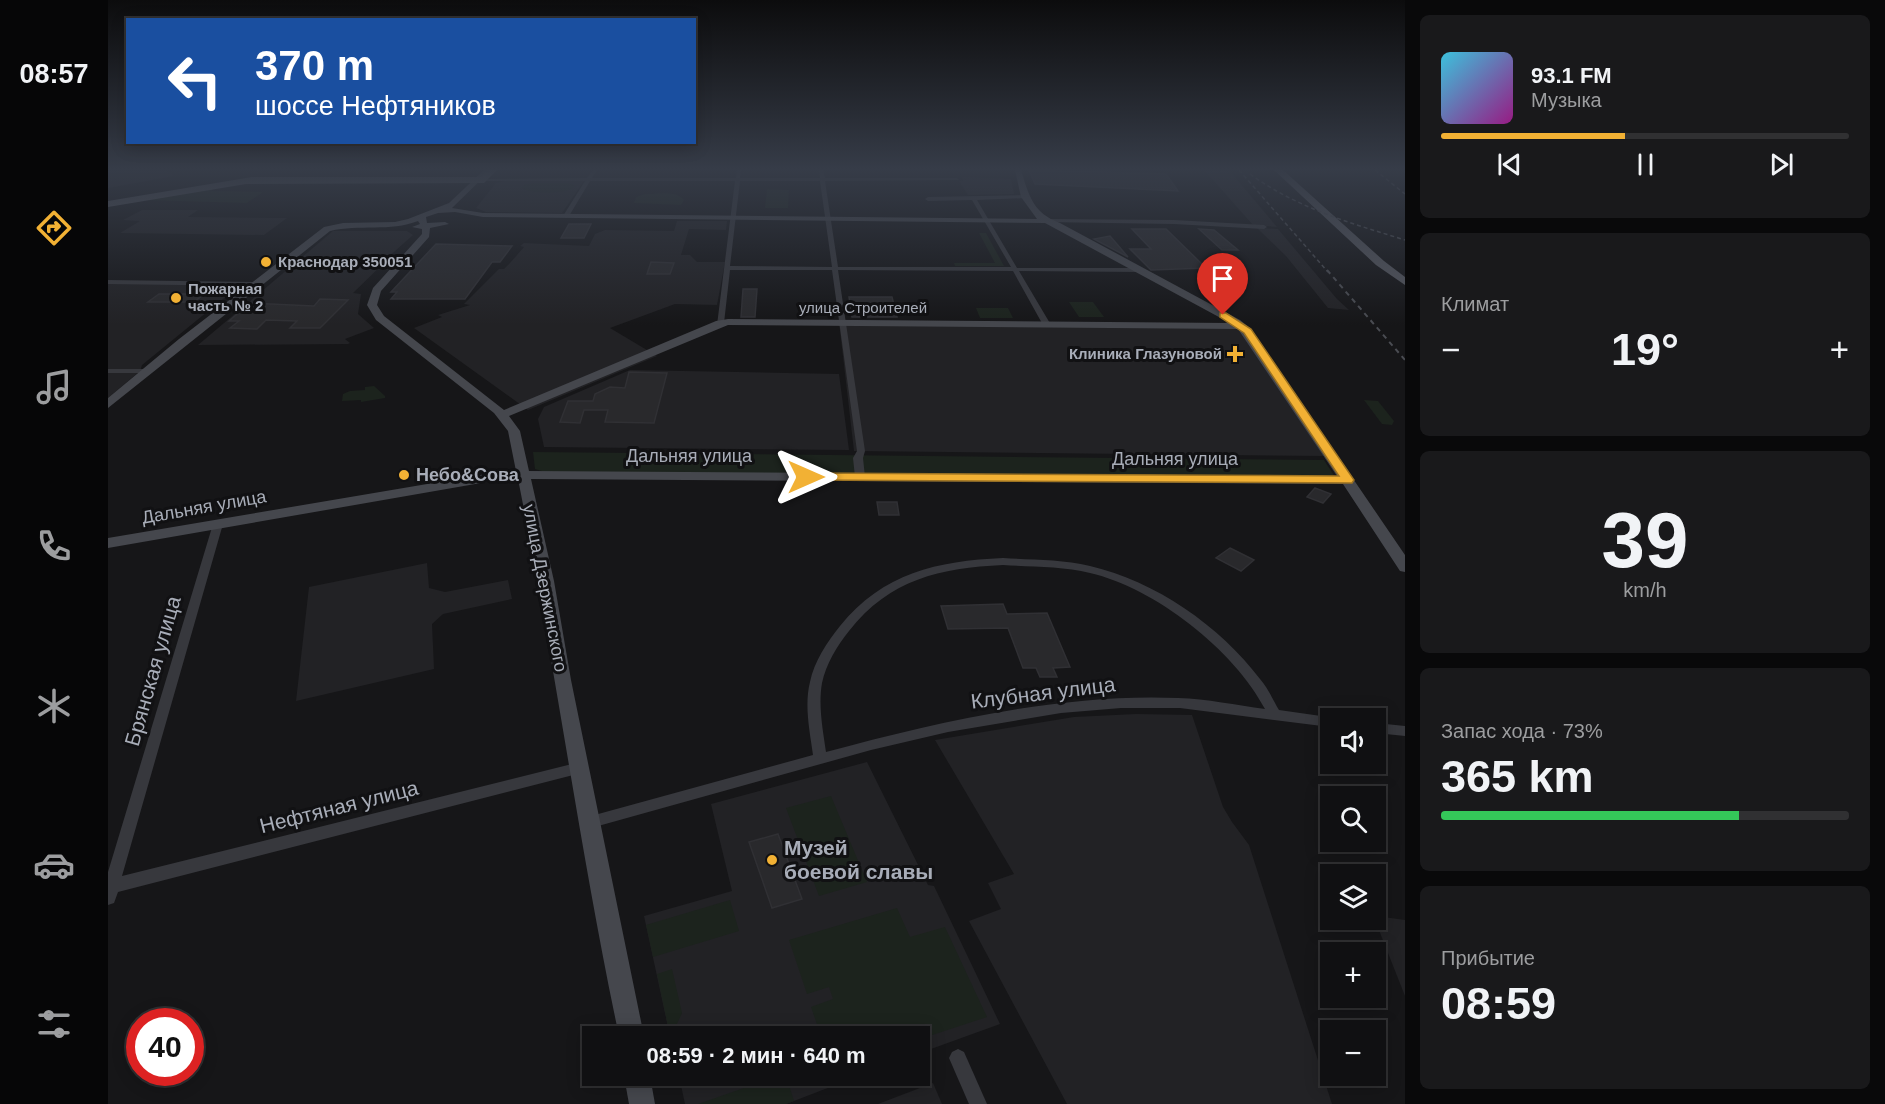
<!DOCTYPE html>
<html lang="ru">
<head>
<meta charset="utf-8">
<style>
	:root { --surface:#101012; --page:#19191b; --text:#f1f3f6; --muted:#9c9d9f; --line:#303032; --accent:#f2b134 }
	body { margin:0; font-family:Helvetica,sans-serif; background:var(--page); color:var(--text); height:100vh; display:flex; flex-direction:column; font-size:22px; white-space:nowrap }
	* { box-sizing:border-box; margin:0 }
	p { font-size:20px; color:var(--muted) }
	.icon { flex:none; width:33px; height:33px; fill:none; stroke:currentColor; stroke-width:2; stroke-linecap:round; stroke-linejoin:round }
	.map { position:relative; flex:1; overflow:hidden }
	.panel { display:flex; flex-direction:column; gap:15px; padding:15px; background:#09090a; width:480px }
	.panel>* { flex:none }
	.top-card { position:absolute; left:18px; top:18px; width:570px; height:126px; border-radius:0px; box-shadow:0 3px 15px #0003,0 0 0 2px var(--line); background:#1a4fa0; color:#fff; overflow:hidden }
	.tools { position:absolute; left:1212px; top:708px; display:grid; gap:12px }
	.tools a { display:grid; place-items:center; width:66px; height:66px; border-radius:0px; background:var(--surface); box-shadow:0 3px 15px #0003,0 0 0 2px var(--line); font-size:30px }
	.speed { position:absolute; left:18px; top:1008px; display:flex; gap:12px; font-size:30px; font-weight:700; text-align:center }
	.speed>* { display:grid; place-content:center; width:78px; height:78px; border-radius:50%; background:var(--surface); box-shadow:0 3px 15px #0003,0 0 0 2px var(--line); line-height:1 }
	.speed .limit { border:9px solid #d22; background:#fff; color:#111 }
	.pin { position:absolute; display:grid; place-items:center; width:51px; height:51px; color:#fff; margin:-62px -26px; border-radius:50% 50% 50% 0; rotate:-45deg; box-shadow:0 0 6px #0007 }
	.pin .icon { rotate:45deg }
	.me { position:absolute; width:66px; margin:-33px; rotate:90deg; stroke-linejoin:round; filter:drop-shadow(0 0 4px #0008) }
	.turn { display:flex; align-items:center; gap:21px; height:126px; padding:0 30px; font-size:27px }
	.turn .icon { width:78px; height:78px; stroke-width:2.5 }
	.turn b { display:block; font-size:42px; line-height:51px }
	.big { font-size:45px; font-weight:700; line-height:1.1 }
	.panel .card { flex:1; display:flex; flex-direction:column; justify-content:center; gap:9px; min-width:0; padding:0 21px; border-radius:9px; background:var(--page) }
	.panel .dial { align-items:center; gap:0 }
	.dial b { font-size:78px; line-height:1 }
	.song { display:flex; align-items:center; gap:18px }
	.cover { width:72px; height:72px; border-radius:9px; background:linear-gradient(135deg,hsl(190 70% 55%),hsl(310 70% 35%)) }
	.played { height:6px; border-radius:3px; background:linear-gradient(90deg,var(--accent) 45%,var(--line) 45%) }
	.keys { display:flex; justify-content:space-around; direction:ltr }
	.heat { display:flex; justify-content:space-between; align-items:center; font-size:33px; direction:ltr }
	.charge { height:9px; border-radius:4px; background:linear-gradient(90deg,#34c759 73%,var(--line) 0) }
	.trip { position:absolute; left:474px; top:1026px; width:348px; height:60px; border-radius:0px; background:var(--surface); box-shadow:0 3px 15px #0003,0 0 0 2px var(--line); font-weight:700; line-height:60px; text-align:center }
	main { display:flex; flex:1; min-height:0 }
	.tab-bar { display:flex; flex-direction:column; width:108px; justify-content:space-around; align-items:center; background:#060607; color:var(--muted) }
	.tab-bar .icon { width:42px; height:42px }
	.tab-bar .selected { color:var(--accent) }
	.tab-bar b { font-size:27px; color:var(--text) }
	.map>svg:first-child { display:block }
</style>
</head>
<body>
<main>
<nav class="tab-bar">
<b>08:57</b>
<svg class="icon selected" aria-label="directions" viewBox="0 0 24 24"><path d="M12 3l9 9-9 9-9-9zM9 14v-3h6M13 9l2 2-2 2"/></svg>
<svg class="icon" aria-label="music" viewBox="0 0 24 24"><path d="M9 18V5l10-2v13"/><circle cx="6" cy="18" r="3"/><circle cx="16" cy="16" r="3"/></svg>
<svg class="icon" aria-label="phone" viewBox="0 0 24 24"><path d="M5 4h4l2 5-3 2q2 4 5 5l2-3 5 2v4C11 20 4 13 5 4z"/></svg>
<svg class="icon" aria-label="climate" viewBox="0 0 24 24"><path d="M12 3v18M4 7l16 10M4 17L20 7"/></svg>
<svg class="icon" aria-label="car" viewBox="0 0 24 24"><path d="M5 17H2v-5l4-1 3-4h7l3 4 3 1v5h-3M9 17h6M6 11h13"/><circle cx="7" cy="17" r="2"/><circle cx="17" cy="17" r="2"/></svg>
<svg class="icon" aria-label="filters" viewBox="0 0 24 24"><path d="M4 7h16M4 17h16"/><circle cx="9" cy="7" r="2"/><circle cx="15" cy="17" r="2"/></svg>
</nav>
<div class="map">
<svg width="1297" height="1104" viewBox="0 0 1297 1104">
	<rect width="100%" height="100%" fill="#161618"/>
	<g fill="#222225">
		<path d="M 0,170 L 58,170 L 66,176 L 0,188 Z"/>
		<path d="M 1096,170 L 1121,170 L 1169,227 L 1145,225 Z"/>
		<path d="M 854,177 L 903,179 L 906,194 L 860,195 L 851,181 L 855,181 Z"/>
		<path d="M 397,181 L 476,181 L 454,213 L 378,212 L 368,208 L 388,183 Z"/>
		<path d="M 34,210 L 90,210 L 80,217 L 179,218 L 156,235 L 12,233 L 32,221 L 15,220 Z"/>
		<path d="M 569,221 L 619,221 L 618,230 L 581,229 L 573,255 L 582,255 L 589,262 L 617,262 L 609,305 L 567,304 L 502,328 L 549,356 L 420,410 L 306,328 L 334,317 L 330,315 L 362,305 L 356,304 L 391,269 L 396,269 L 402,263 L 416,247 L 412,246 L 416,243 L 481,246 L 487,234 L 497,230 L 566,231 Z"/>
		<path d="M 1149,228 L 1170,229 L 1229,299 L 1241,310 L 1220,308 L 1178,256 Z"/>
		<path d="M 225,231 L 299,231 L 305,235 L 278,259 L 280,259 L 245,293 L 253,294 L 250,314 L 266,328 L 237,339 L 242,343 L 240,344 L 90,345 Z"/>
		<path d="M 0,283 L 132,285 L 34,365 L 32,371 L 0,398 Z"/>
		<path d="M 1120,321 L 1131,327 L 1218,456 L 746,451 L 731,322 L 1114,325 Z"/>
		<path d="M 522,370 L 731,374 L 741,450 L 436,447 L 430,419 L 436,407 Z"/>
		<path d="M 319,563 L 321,588 L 337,592 L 400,580 L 404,599 L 335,614 L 324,624 L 326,669 L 188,701 L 201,587 Z"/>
		<path d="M 1028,714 L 1084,715 L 1115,807 L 1124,822 L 1141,845 L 1224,1104 L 959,1104 L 861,921 L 893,909 L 880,883 L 906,874 L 827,740 L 966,717 Z"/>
		<path d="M 759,762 L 820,885 L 826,886 L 892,1024 L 812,1053 L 812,1036 L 562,1036 L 536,916 L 624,891 L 603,804 Z"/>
		<path d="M 1268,916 L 1297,920 L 1297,996 L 1267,920 Z"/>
		<path d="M 571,1076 L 751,1076 L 678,1104 L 577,1104 Z"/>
		<path d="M 825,1083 L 834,1104 L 770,1104 Z"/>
	</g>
	<g fill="#1c231d">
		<path d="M 426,183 L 460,183 L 468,186 C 458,195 425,194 413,188 L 416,185 Z"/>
		<path d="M 108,187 L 103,191 L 155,192 L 139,203 L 33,200 Z"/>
		<path d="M 659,189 L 681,190 L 680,208 L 657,208 Z"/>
		<path d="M 537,194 C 549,194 569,190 576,200 L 573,205 L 526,203 L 528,197 Z"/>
		<path d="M 871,233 L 878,233 L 896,266 L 847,266 L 846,263 L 887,263 Z"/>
		<path d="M 961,302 L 985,302 L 996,317 L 971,317 Z"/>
		<path d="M 868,308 L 900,308 L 905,318 L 872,318 Z"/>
		<path d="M 266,386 L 277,396 L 277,398 L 253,402 L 253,400 L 234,401 L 235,394 L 242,391 L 257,390 L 257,387 Z"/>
		<path d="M 1256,400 L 1270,401 L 1286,421 L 1284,425 L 1274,424 Z"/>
		<path d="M 425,452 L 1216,460 L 1227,477 L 437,472 L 427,469 Z"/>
		<path d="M 723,796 L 759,882 L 711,896 L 678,808 Z"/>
		<path d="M 622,900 L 631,931 L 545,957 L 538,925 Z"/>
		<path d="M 789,908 L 802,937 L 837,927 L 879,1017 L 812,1039 L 812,1036 L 713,1036 L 703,1007 L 725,999 L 721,987 L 699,994 L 681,940 Z"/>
		<path d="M 564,969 L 574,1013 L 568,1026 L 576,1036 L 562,1036 L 549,974 Z"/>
		<path d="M 670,1076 L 678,1076 L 686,1101 L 678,1104 L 590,1104 Z"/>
	</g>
	<g fill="#29292c" stroke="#303034" stroke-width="1.5">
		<path d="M 921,170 L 1058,174 L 1070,191 L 927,184 Z"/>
		<path d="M 461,224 L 483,224 L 476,238 L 453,238 Z"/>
		<path d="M 1024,229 L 1058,229 L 1098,268 L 1043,270 L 1022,249 L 1043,249 Z"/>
		<path d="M 1091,229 L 1106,230 L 1130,250 L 1114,250 Z"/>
		<path d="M 1002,236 L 1020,257 L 986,239 Z"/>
		<path d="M 328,244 L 404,246 L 392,262 L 384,262 L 357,299 L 283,299 L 289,292 L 283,292 Z"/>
		<path d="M 543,262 L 566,263 L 562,274 L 539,274 Z"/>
		<path d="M 635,289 L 649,289 L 647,317 L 633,317 Z"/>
		<path d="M 51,294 L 96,294 L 86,302 L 40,302 Z"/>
		<path d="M 741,297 L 784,297 L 789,317 L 744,317 Z"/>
		<path d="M 212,299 L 240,300 L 212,328 L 182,328 L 189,321 L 158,320 L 149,329 L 122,328 L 131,321 L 121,321 L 142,303 L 206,306 Z"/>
		<path d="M 521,372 L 559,373 L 546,423 L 497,422 L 500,410 L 476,410 L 472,423 L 452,422 L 460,401 L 485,401 L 487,394 L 502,387 L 517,388 Z"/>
		<path d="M 1207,488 L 1223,494 L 1215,503 L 1199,497 Z"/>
		<path d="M 769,502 L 789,502 L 791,515 L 771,515 Z"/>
		<path d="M 1122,548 L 1146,560 L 1133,571 L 1108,558 Z"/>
		<path d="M 895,604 L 899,614 L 939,613 L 962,667 L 945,668 L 949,677 L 932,677 L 928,668 L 915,668 L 900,628 L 840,629 L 833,606 Z"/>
		<path d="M 670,834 L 694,899 L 664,908 L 641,842 Z"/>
	</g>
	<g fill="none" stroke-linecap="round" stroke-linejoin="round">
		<g fill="#37383d" fill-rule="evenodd">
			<path d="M 485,170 L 489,170 L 484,178 L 628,178 L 629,170 L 633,170 L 632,178 L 712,178 L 711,170 L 715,170 L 717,178 L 849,178 L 851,180 L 717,181 L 730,267 L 903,267 L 864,200 L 820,201 L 817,199 L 820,197 L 917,195 L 919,198 L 869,200 L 909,268 L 1033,268 L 1036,270 L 1033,272 L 911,271 L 943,325 L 939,327 L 935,325 L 905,271 L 730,270 L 757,451 L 755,458 L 757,477 L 752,480 L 747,477 L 745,458 L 749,451 L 724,270 L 622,270 L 616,323 L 609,325 L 627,181 L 482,181 L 461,216 L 458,218 L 455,216 L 477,181 L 376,181 L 374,180 L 376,179 L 479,178 ZM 632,181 L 712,181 L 724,267 L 622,266 Z"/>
			<path d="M 938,219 L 1066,220 L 1156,225 L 1159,227 L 1156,229 L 1066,224 L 936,222 L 936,220 Z"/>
			<path d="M 0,280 L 145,282 L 148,284 L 145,286 L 0,284 Z"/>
			<path d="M 0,369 L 38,369 L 42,371 L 38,373 L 0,373 Z"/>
			<path d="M 110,521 L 115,524 L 14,876 L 472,762 L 477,764 L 479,768 L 477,772 L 10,892 L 6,903 L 0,905 L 0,872 L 105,524 Z"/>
			<path d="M 895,558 C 924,560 953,559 982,566 C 1047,581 1112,626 1152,679 C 1160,688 1165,700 1171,710 L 1227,718 L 1222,718 L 1222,727 L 1072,708 L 1013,708 L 953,713 L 840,732 L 763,750 L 483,828 L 478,827 L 476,822 L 478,817 L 483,816 L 705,755 C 702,732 696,706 702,682 C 706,662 719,642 732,626 C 775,573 829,561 895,558 ZM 895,565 C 924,567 954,566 982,573 C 1047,588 1126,650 1157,709 C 1128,705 1099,699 1070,698 C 955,693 829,722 718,752 C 715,730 710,706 714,683 C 718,664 729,646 741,631 C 782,579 832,568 895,565 Z"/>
			<path d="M 1268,723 L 1297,726 L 1297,736 L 1268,733 Z"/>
			<path d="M 850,1049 L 856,1052 L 879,1104 L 861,1104 L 841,1058 L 844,1052 Z"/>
		</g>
		<g fill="#45474d" fill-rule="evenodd">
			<path d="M 376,170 L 383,170 L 344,208 L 375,213 L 929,219 L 913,197 L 907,170 L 913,170 C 921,196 925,213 952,223 L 1132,320 L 1143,329 L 1297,555 L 1297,572 L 1292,571 L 1235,484 L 423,479 L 446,581 L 463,680 L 536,1036 L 511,1036 C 472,852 447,664 410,479 L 396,479 L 0,548 L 0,538 L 396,471 L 408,471 L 400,431 L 386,413 L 268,320 L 259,305 L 265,288 L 314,234 L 314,229 L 304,227 L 312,224 L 310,221 C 282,232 251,224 222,231 L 0,408 L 0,398 L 71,339 L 216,227 L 235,223 L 287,222 L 300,219 L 341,203 ZM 347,212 L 375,217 L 937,223 L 1122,323 L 620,319 L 608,321 L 396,410 L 276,316 L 269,305 L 273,291 L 321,237 L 322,228 L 341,224 L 337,222 L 319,223 L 318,217 L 330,213 ZM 620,325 L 1130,329 L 1229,476 L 421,471 L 412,431 L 401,416 Z"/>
			<path d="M 516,1076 L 542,1076 L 547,1104 L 521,1104 Z"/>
		</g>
		<g fill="#53555c" fill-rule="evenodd">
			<path d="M 380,170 L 389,170 L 376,183 L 138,184 L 0,207 L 0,201 L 144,177 L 374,177 Z"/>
			<path d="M 1166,170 L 1175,170 L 1276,261 L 1297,277 L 1297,285 L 1268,265 Z"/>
		</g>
		<g stroke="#4a4c52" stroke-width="1.5" stroke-dasharray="4 3" stroke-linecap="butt">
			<path d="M 1131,170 L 1220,272"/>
			<path d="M 1267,170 L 1297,194"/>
			<path d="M 1142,174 C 1189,208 1242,223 1297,240"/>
		</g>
		<path stroke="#4a4c52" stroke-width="2" stroke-dasharray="5 4.5" stroke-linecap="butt" d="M 1219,270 L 1297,360"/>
	</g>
	<linearGradient id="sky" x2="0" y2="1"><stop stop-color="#0c0c0d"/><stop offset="0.52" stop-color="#363c48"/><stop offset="1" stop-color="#363c48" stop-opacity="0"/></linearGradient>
	<rect width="1297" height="325" fill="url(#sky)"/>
	<path fill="#f2b134" stroke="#9d7322" stroke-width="1.5" d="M 1112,313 L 1118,313 L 1143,329 L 1246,480 L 1244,483 L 698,480 L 692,477 L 698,473 L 1231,476 L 1136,333 L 1112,317 Z"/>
	<g fill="#f2b134" stroke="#111113" stroke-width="2">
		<circle cx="158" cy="262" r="6"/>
		<circle cx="68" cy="298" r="6"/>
		<path d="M1124 345h6v6h6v6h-6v6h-6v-6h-6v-6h6z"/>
		<circle cx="296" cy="475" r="6"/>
		<circle cx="664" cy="860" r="6"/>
	</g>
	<g text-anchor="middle" stroke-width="6" stroke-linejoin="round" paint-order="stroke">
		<g font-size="15" font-weight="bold" fill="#a8adb8" stroke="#111113" text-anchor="start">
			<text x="170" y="267">Краснодар 350051</text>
			<text x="80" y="294">Пожарная<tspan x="80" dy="17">часть № 2</tspan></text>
			<text x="1114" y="359" text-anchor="end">Клиника Глазуновой</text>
		</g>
		<g font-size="15" fill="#a8adb8" stroke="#111113">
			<text x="755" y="313">улица Строителей</text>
		</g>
		<g font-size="18" fill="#a8adb8" stroke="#111113">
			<text x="581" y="462">Дальняя улица</text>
			<text x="1067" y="465">Дальняя улица</text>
			<text transform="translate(96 507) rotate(-10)" y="6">Дальняя улица</text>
			<text transform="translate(437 588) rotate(79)" y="6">улица Дзержинского</text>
		</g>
		<g font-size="18" font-weight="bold" fill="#a8adb8" stroke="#111113" text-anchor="start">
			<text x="308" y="481">Небо&amp;Сова</text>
		</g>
		<g font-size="21" fill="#a8adb8" stroke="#111113">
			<text transform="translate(45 671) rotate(-74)" y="7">Брянская улица</text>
			<text transform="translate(935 693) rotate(-7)" y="7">Клубная улица</text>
			<text transform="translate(231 807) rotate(-14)" y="7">Нефтяная улица</text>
		</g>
		<g font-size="21" font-weight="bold" fill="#a8adb8" stroke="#111113" text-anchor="start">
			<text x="676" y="855">Музей<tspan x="676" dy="24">боевой славы</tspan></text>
		</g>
	</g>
</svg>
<div class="tools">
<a><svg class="icon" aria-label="sound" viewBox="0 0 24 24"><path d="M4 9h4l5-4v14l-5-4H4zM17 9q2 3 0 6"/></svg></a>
<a><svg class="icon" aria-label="search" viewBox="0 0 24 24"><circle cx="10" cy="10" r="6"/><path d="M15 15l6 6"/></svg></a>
<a><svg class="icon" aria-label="layers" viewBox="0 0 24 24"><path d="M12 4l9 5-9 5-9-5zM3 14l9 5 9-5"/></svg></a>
<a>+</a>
<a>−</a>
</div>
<div class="speed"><div class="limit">40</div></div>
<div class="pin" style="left:1115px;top:315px;background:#d93025"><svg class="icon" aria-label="arrive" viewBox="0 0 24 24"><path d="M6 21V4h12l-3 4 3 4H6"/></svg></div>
<svg class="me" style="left:698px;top:477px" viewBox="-20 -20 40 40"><path d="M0-17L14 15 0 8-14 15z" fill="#f2b134" stroke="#fff" stroke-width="4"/></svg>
<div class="trip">08:59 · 2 мин · 640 m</div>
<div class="top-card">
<div class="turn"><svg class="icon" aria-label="left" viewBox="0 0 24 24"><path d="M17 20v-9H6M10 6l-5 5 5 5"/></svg><div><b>370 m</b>шоссе Нефтяников</div></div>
</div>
</div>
<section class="panel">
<div class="card">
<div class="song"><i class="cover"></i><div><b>93.1 FM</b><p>Музыка</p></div></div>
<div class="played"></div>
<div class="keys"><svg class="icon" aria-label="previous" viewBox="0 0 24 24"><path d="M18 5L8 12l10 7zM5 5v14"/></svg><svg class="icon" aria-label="pause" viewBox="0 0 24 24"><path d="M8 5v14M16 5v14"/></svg><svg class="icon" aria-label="next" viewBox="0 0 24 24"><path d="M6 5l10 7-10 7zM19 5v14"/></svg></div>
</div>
<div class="card"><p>Климат</p>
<div class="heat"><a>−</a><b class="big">19°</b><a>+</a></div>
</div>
<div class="card dial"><b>39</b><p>km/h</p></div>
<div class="card"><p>Запас хода · 73%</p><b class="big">365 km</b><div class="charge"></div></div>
<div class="card"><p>Прибытие</p><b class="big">08:59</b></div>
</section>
</main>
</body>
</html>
